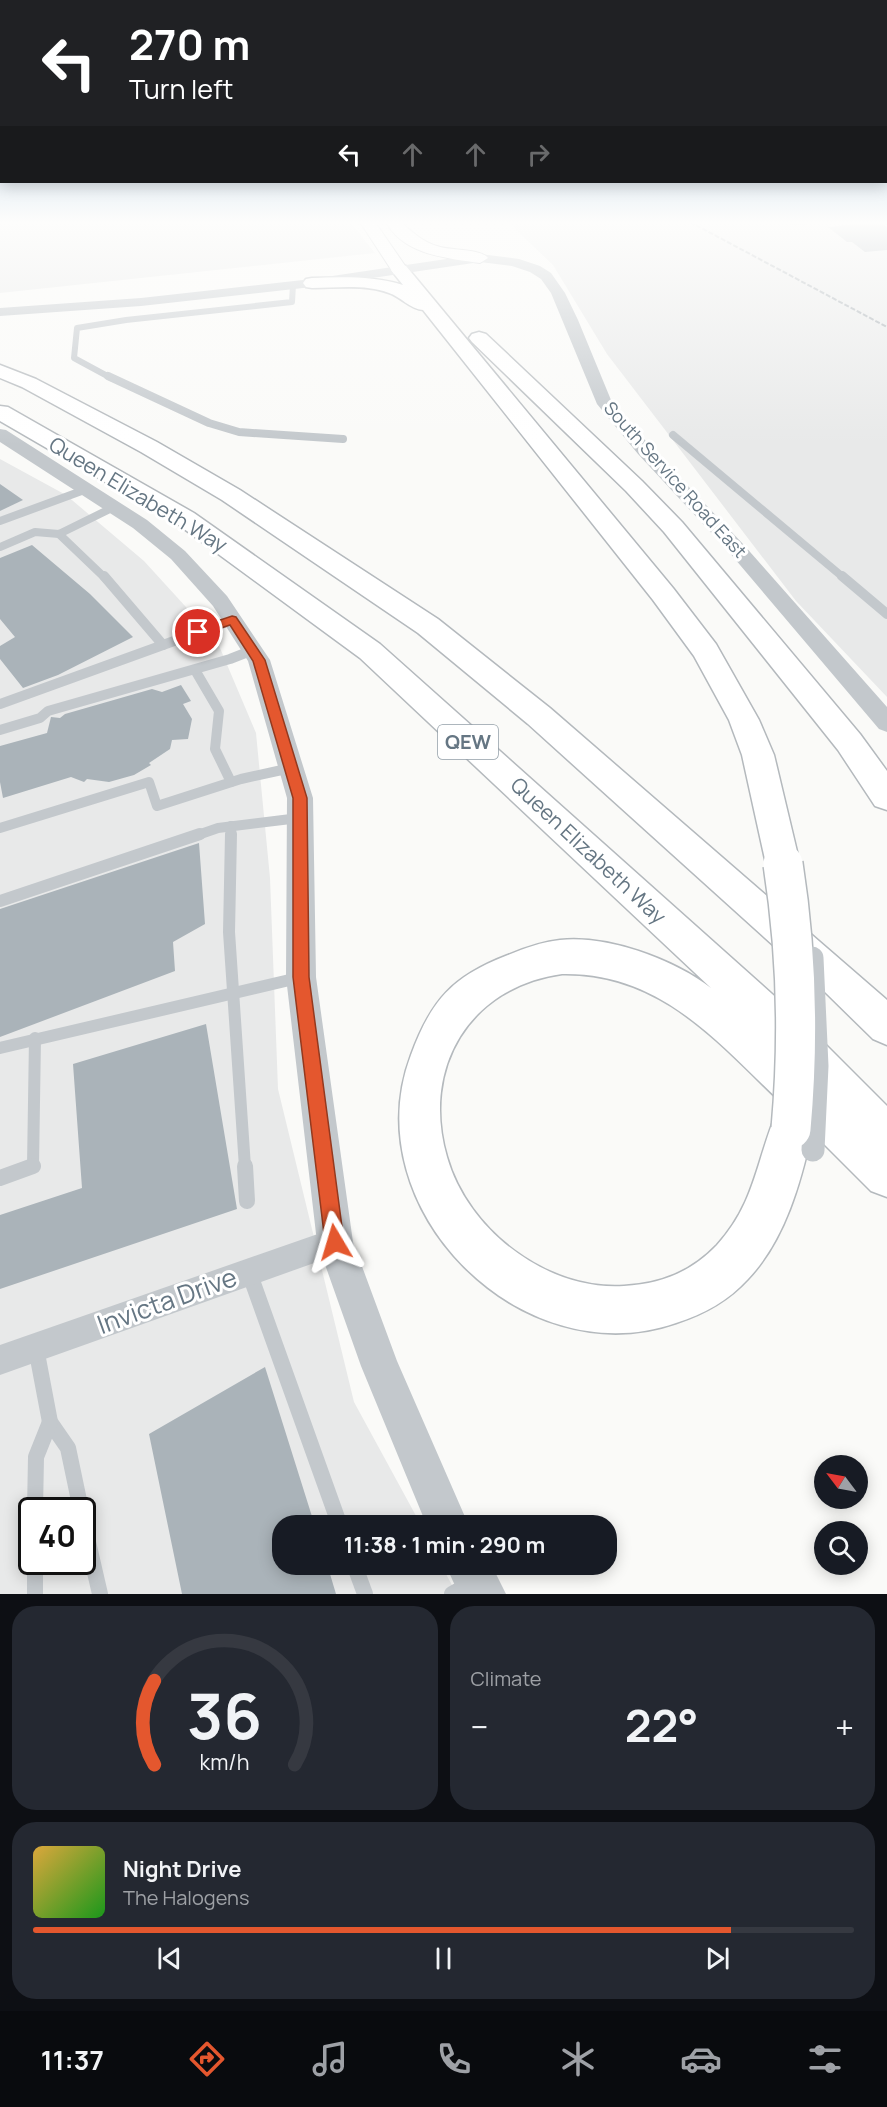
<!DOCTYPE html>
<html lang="en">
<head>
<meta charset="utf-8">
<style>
	:root { --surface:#171b24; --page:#242831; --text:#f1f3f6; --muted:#9ea1a6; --line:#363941; --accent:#e4572e }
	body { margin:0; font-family:Manrope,sans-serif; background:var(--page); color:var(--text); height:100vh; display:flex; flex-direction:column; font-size:22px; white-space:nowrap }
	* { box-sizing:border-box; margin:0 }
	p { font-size:20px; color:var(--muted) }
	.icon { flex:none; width:33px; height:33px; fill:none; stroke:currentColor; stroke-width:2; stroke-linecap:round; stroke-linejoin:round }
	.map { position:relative; height:1594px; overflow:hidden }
	.drawer { display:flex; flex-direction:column; gap:12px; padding:12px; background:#0d0f14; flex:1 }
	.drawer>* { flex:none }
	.guide { position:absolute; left:0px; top:0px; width:888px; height:183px; box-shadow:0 3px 15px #0003; background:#202124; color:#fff; overflow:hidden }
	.needle { width:39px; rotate:302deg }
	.fabs { position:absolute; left:814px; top:1455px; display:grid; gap:12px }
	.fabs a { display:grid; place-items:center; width:54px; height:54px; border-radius:50%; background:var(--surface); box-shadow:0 3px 15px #0003; font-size:30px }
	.speed { position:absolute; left:18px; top:1497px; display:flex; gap:12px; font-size:30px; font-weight:700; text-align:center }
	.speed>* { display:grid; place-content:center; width:78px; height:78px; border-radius:50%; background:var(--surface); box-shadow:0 3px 15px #0003; line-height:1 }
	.speed .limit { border:3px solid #111; border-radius:9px; background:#fff; color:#111 }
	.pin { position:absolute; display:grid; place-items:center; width:51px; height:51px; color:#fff; margin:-26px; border:3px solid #fff; border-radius:50%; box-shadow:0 2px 6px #0007 }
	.me { position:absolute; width:66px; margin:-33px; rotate:353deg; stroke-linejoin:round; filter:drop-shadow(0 0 4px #0008) }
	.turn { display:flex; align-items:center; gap:21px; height:126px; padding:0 30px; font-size:27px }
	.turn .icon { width:78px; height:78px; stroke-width:2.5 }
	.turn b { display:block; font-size:42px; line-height:51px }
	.lanes { display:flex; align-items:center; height:57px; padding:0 30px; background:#0003; justify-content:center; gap:30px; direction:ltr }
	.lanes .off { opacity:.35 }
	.big { font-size:45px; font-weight:700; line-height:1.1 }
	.drawer .card { flex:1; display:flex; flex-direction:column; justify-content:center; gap:9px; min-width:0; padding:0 21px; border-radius:24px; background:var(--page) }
	.drawer .dial { align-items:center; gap:0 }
	.dial svg { height:156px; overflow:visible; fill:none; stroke:var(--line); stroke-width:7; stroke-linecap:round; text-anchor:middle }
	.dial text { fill:var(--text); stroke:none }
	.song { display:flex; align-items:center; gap:18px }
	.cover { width:72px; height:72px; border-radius:9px; background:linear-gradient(135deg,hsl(40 70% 55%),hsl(120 70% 35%)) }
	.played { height:6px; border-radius:3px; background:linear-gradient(90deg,var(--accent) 85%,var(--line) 85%) }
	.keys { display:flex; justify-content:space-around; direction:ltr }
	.heat { display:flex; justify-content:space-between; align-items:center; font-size:33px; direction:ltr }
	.drawer .tiles { flex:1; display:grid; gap:12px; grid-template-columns:1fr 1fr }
	.card:last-child { grid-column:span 2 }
	.trip { position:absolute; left:272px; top:1515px; width:345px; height:60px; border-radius:24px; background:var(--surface); box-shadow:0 3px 15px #0003; font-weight:700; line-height:60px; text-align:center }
	.tabs { display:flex; height:96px; justify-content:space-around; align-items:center; background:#090b0e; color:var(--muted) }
	.tabs .icon { width:42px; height:42px }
	.tabs .on { color:var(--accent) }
	.tabs b { font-size:27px; color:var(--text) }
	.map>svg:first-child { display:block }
</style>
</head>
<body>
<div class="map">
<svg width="887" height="1594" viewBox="0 0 887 1594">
	<rect width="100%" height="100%" fill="#fafaf8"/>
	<g fill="#e8e9e9" fill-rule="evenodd">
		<path d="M 0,222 L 350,222 L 375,253 L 0,293 Z"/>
		<path d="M 508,222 L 887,222 L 887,697 L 796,601 L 607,354 L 553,265 Z"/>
		<path d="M 0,459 L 66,495 L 144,561 L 217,641 L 256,733 L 270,878 L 278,1089 L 354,1402 L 421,1525 L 282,1526 L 282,1564 L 441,1565 L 457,1594 L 0,1594 ZM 32,1510 L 82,1510 L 82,1562 L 32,1562 Z"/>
	</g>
	<g fill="#aab3b9">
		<path d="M 880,222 L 887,227 L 887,250 L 865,252 L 852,242 L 847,242 L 828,227 Z"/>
		<path d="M 0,484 L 23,500 L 0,511 Z"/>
		<path d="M 32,545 L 90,594 L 133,637 L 58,675 L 23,688 L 0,659 L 0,646 L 15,637 L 0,619 L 0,558 Z"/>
		<path d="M 181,685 L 191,701 L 183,704 L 192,719 L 188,739 L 172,740 L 170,749 L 149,763 L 151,765 L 134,775 L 109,782 L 87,779 L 84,782 L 71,777 L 3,798 L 0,782 L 0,746 L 47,733 L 51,717 L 60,718 L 65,714 L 152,689 L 162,692 Z"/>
		<path d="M 199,843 L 205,924 L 173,942 L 175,971 L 0,1037 L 0,909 Z"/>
		<path d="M 206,1024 L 237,1209 L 0,1289 L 0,1215 L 82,1188 L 73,1064 Z"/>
		<path d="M 265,1367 L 315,1526 L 282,1526 L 282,1564 L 327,1564 L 336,1594 L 182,1594 L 149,1434 Z"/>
	</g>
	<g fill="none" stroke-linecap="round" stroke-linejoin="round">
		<g stroke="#b5babe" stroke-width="2">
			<g id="primary">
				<path d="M 360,222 L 375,222 L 408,270 L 406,274 L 394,274 Z"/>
				<path d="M 386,222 L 401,222 C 412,232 423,242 437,246 C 450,251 480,248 488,258 L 480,263 C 446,258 404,255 386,222 Z"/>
			</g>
		</g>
		<g stroke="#b4b9bd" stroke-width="3">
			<g id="motorway">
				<path d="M 400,265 L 406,266 L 673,588 L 716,644 L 759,720 L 774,755 L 800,864 L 795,874 L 783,879 L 771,874 L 766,864 L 742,755 L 729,720 L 694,656 L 653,600 L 423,310 C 410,309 401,297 389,293 C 365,284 337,288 312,288 L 306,287 L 303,283 L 306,279 L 312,278 C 344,277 373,276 403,285 L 391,270 L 394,266 Z"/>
				<path d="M 479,332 L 486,334 L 642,481 L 682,522 L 860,734 L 887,771 L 887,810 L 875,806 L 838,750 L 664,532 L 626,491 L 472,342 L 469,338 L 472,334 Z"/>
				<path d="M 0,365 L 36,379 L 157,442 L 240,490 L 438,619 L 550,708 L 887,1000 L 887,1045 L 873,1039 L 825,992 L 528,724 L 418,633 L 222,500 L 141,452 L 22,387 L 0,378 Z"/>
				<path d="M 0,406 L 8,407 L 194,513 L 380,644 L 800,1019 L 887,1106 L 887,1197 L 871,1191 L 812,1132 C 801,1182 785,1240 748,1279 C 728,1301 704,1314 676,1323 C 522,1377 353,1208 411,1055 C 431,1000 453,976 508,955 C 525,948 541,942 560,940 C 608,935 673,959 711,988 L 360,658 L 176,523 L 0,421 ZM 562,974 C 663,972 720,1045 788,1109 L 776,1114 C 756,1162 755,1203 717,1245 C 691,1272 661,1284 624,1286 C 548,1291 468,1231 447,1157 C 421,1068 469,987 562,974 Z"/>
			</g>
		</g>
		<g stroke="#c3c8cc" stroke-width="6">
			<path d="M 794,222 L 804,222"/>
			<path d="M 111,378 L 74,358 L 77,328 L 126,320 L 292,302 L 293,285"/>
		</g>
		<g stroke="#c3c8cc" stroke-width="8">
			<path d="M 108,376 L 209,423 L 239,432 L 343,439"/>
			<path d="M 673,435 L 844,578"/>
			<path d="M 0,521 L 87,489"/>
			<path d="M 59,534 L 105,578"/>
			<path d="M 0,547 L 35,532 L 59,534 L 114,507"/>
		</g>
		<g stroke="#c3c8cc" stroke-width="10">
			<path d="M 104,576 L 163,645"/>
			<path d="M 842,576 L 887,614"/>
			<path d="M 195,670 L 219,711 L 215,749 L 231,782"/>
			<path d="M 0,704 L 232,620"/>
			<path d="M 0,730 L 40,718 L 48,711 L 230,659 L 253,650"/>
			<path d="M 0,828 L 149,782 L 157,806 L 241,779 L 291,768"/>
			<path d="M 195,836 L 218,828 L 299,818"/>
			<path d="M 231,836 L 231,826"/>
		</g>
		<g stroke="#c3c8cc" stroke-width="12">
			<path d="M 231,834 L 229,932 L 245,1167"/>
			<path d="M 0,901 L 200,834"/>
			<path d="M 0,1048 L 298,978"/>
			<path d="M 29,1167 L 33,1166 L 35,1038"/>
		</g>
		<g stroke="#c3c8cc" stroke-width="16">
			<path d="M 245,1166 L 247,1201"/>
			<path d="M 0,1178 L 33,1166"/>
			<path d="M 249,1272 L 340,1526"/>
			<path d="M 36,1348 L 50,1422 L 68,1448 L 81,1510"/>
			<path d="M 35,1510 L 36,1457 L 50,1422"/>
			<path d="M 82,1516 L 100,1594"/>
			<path d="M 35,1562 L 35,1594"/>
			<path d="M 354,1564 L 365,1594"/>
			<path d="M 452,1594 L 470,1584"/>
		</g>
		<path fill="#c3c8cc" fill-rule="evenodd" d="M 335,1228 L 345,1232 L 349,1242 L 345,1252 L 0,1375 L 0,1345 Z"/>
		<g fill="#c3c8cc" fill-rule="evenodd">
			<path d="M 480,254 L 519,259 L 540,266 L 551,273 L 565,293 L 578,320 L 611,400 L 650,446 L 743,544 L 887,707 L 887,732 L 879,729 L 729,552 L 638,454 L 597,404 L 551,293 L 541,279 L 530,272 L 512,266 L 480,262 L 312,287 L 141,306 L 0,316 L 0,308 L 141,298 L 312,279 Z"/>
			<path d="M 0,429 L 6,430 L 147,520 L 185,551 L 227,596 L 270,660 L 313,798 L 316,977 L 353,1242 L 397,1361 L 469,1526 L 427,1526 L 361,1366 L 317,1242 L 286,977 L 287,798 L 248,661 L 213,606 L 171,559 L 133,528 L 0,442 Z"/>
			<path d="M 445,1564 L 491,1564 L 506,1594 L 459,1594 Z"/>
		</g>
		<use href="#primary" fill="#fff" fill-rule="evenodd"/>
		<use href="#motorway" fill="#fff" fill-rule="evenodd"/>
		<path stroke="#a2aab0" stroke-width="2" stroke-dasharray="5 2" stroke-linecap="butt" d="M 690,222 L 887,327"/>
		<g stroke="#b4b9bd" stroke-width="42" stroke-linecap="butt">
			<path id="motorway-bridge" d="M 783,864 C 797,953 799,1040 791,1129"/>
		</g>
		<path stroke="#c3c8cc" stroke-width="23" d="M 812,958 L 817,1066 L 813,1150"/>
		<use href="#motorway-bridge" stroke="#fff" stroke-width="39"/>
	</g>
	<linearGradient id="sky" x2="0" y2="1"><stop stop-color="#96bcdc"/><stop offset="0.5" stop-color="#fdfdfc"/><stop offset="1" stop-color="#fdfdfc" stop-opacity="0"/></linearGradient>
	<rect width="887" height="445" fill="url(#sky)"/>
	<path fill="#e4572e" stroke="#94391e" stroke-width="1.5" d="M 232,616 L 236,617 L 265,660 L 307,798 L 309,977 L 344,1242 L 341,1248 L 335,1251 L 328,1248 L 325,1242 L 293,977 L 293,798 L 253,661 L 230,625 L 198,636 L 192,632 L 194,629 Z"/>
	<g text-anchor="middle" stroke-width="6" stroke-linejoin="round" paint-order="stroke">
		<g font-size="18" fill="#657683" stroke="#fff">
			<text transform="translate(675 480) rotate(48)" y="6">South Service Road East</text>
		</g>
		<rect fill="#fff" stroke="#939fa8" stroke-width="1.5" x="438" y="725" width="60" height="34" rx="4.5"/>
		<g font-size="20" font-weight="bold" fill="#657683">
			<text x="468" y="749">QEW</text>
		</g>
		<g font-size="21" fill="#657683" stroke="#fff">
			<text transform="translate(138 495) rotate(31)" y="7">Queen Elizabeth Way</text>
			<text transform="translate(588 851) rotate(43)" y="7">Queen Elizabeth Way</text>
		</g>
		<g font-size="26" fill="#657683" stroke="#fff">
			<text transform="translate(167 1301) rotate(-20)" y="9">Invicta Drive</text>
		</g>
	</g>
</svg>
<div class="fabs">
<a><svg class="needle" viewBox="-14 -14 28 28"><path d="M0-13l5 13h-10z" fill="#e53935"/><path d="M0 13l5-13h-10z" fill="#9ea1a6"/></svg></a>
<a><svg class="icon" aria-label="search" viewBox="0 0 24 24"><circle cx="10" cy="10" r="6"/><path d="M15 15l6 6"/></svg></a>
</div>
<div class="speed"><div class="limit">40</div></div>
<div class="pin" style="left:198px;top:632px;background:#d93025"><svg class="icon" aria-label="arrive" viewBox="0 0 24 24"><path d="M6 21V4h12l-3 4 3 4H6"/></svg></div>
<svg class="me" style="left:335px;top:1242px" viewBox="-20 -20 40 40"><path d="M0-17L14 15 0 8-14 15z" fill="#e4572e" stroke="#fff" stroke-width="4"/></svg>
<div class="trip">11:38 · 1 min · 290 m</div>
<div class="guide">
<div class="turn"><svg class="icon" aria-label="left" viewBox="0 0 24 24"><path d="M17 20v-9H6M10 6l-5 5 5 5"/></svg><div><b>270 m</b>Turn left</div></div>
<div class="lanes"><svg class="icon" aria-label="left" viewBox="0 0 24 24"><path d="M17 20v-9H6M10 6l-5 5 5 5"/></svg><svg class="icon off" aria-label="ahead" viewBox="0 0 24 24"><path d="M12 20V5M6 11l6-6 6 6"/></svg><svg class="icon off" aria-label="ahead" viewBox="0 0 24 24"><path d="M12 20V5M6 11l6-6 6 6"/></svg><svg class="icon off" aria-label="right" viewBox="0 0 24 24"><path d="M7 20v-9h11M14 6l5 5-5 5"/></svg></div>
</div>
</div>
<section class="drawer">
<div class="tiles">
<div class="card dial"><svg viewBox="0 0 100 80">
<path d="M14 69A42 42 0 1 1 86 69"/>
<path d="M14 69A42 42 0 0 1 14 26" stroke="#e4572e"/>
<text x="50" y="56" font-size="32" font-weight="700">36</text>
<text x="50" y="72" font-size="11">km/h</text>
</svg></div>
<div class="card"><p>Climate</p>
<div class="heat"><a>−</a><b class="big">22°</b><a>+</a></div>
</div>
<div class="card">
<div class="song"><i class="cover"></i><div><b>Night Drive</b><p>The Halogens</p></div></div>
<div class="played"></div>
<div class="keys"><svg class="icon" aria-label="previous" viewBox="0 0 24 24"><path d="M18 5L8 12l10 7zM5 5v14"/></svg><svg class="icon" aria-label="pause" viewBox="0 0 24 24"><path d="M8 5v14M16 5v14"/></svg><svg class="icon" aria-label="next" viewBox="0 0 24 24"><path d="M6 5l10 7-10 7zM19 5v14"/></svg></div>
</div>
</div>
</section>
<nav class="tabs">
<b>11:37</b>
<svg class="icon on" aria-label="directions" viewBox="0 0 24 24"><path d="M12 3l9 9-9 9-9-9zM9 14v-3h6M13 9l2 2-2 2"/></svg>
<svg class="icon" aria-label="music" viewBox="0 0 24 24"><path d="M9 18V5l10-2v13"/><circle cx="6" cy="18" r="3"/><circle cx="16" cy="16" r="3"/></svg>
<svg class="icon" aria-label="phone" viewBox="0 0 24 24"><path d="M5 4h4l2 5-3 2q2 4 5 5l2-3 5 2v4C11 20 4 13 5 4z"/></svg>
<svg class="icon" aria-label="climate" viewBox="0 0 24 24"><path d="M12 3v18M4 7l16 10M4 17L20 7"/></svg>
<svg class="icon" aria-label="car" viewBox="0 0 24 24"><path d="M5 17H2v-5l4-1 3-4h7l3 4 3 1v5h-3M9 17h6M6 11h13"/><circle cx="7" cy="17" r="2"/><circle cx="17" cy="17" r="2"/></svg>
<svg class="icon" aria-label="filters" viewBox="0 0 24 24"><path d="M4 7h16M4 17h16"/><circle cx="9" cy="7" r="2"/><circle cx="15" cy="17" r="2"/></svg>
</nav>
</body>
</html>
